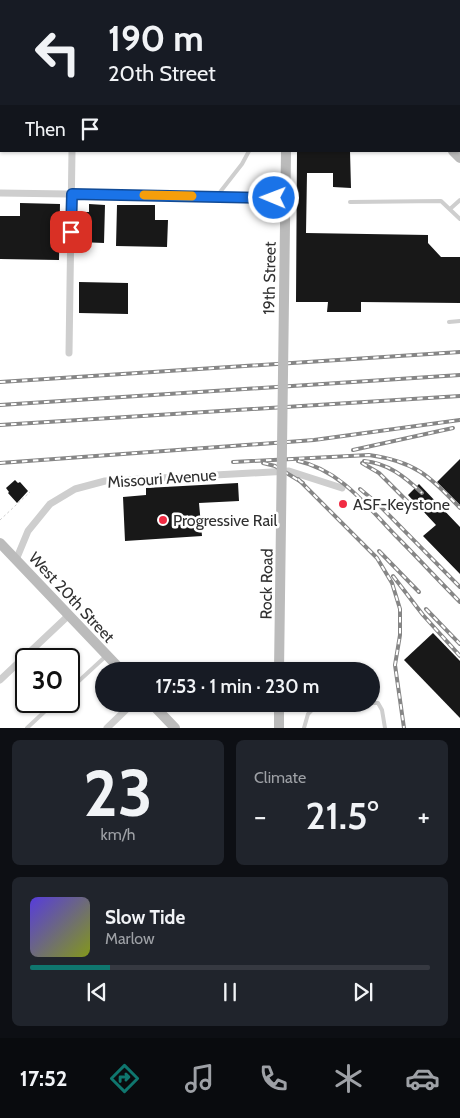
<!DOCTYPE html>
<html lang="en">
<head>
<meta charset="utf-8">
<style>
	:root { --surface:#171b24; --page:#20242c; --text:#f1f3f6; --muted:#9ea1a6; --line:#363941; --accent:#0f766e }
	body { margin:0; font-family:Cabin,sans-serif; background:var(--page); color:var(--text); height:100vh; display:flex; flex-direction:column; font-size:19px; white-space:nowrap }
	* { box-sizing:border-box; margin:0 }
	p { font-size:16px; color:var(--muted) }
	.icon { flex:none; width:28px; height:28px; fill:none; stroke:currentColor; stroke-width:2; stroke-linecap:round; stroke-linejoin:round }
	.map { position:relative; height:728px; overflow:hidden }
	.drawer { display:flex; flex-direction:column; gap:12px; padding:12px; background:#0d0f14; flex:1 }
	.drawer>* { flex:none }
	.top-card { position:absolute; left:0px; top:0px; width:460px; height:152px; box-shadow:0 1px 4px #0004; background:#171b24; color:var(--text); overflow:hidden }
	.speed { position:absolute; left:15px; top:648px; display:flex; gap:10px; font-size:25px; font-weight:700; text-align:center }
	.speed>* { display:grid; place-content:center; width:65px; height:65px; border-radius:50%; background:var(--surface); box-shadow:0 1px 4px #0004; line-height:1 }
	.speed .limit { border:2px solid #111; border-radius:8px; background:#fff; color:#111 }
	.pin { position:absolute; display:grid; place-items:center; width:42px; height:42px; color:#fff; margin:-21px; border-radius:10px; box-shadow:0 2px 8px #0006 }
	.me { position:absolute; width:55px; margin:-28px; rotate:271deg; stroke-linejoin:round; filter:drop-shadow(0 0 4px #0008) }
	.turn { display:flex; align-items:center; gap:18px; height:105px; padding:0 25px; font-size:22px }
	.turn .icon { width:65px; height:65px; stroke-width:2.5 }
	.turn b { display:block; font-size:35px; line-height:42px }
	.then { display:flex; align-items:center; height:48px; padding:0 25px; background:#0003; gap:10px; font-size:19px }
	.big { font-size:38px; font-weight:600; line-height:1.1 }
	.drawer .tile { flex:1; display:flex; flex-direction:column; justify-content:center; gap:8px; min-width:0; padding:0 18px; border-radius:8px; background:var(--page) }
	.drawer .dial { align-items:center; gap:0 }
	.dial b { font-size:65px; line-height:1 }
	.song { display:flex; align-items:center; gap:15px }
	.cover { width:60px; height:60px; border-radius:8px; background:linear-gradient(135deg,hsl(250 70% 55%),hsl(70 70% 35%)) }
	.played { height:5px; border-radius:2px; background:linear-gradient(90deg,var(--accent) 20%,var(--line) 20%) }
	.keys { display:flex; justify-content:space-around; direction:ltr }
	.heat { display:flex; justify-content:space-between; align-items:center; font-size:28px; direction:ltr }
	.drawer .tiles { flex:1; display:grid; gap:12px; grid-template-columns:1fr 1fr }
	.tile:last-child { grid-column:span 2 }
	.trip { position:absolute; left:95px; top:662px; width:285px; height:50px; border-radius:25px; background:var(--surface); box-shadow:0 1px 4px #0004; font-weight:600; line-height:50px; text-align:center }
	.dock { display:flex; height:80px; justify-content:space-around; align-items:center; background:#090b0e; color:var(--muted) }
	.dock .icon { width:35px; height:35px }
	.dock .active { color:var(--accent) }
	.dock b { font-size:22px; color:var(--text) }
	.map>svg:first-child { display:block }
</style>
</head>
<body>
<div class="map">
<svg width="460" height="728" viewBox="0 0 460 728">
	<rect width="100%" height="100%" fill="#fff"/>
	<g fill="#181818">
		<path d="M 297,151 L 350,151 L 351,188 L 333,187 L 333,173 L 307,173 L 306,233 L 428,235 L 428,243 L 441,257 L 460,257 L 460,303 L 361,302 L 361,312 L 327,312 L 328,302 L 296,302 Z"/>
		<path d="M 20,203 L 60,204 L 59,260 L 0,259 L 0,216 L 20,216 Z"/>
		<path d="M 89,204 L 105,205 L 104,243 L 80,242 L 81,212 L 89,212 Z"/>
		<path d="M 117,205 L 155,205 L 155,220 L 168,220 L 167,247 L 116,246 Z"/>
		<path d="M 79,282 L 128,283 L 128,314 L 79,313 Z"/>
		<path d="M 460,459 L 460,505 L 437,482 Z"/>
		<path d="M 15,480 L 18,483 L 20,482 L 28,491 L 17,503 L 8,493 L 9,492 L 6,488 Z"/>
		<path d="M 238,483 L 239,501 L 199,503 L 202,536 L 125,541 L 123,497 L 146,495 L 146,488 Z"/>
		<path d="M 419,484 L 460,527 L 460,574 L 423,536 L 436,525 L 408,495 Z"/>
		<path d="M 433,633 L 460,661 L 460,718 L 404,660 Z"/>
	</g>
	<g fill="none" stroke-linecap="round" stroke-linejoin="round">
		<path stroke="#cecece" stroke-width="1" stroke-dasharray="2.5 2.5" stroke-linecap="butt" d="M 0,520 L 30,492"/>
		<g stroke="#cecece" stroke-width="4">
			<path d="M 45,0 L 45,1"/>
			<path d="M 459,38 L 460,38"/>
			<path d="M 217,196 L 242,164 L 249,151"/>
			<path d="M 350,202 L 441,201 L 460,219"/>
			<path d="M 450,209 L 460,200"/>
			<path d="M 449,322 L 460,321"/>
			<path d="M 69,690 L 106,656"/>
			<path d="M 371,703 L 378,703 L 382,710 L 385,728"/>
			<path d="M 27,728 L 56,701"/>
			<path d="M 304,728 L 308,714 L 314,708 L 362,704"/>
		</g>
		<g stroke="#cecece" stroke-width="7">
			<path d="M 73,1 L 73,0"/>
			<path d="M 0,86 L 1,86"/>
			<path d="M 459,92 L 460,92"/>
			<path d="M 0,193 L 275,197"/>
			<path d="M 69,353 L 72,151"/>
			<path d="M 16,560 L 28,531 L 50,504 L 75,489 L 105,481 L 289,471 L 342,488"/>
			<path d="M 0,680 L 69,615"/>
			<path d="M 107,728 L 132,704"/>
		</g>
		<g stroke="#bbb" stroke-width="10">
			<path d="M 288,0 L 288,1"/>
			<path d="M 305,0 L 306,1"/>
			<path d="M 453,151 L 460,158"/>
			<path d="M 0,543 L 122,671"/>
			<path d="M 152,704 L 175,728"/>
			<path d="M 279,728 L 279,704"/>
		</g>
		<g stroke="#868686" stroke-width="4">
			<g id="rail">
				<path d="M 0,382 L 460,352"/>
				<path d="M 0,405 L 460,375"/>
				<path d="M 0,425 L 460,396"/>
				<path d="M 353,450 L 453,428"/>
				<path d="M 298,461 C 340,470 367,506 395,535 C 417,557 438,580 460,602"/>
				<path d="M 364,461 C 388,463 405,477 422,493"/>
				<path d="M 233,462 L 369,455 C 414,461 430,476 460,508"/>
				<path d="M 0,463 L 314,440 L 460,420"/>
				<path d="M 263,463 L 275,466 L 303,483"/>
				<path d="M 362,463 L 379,473 L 409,503"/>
				<path d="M 298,479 L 377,558 L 392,583 L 400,609 L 400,635 L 395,665 L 404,728"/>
				<path d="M 360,489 L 378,504 L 460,587"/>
				<path d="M 379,551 L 419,592"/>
				<path d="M 393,576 L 423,615 L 460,656"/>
				<path d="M 426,609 L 460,644"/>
			</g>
		</g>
		<use href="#rail" stroke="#fff" stroke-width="2" stroke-dasharray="5.5" stroke-linecap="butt"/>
		<path stroke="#bbb" stroke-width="10" d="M 279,671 L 286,151"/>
	</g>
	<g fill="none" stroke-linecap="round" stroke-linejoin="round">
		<g stroke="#114b97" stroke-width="12">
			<path id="route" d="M 71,232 L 72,194 L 274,198"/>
		</g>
		<use href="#route" stroke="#1a73e8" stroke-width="9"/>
		<path stroke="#f59e0b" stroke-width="9" d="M 144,195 L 192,196"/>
	</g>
	<g fill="#f12b43" stroke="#fff" stroke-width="2">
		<circle cx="343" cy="504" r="5"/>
		<circle cx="163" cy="520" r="5"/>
	</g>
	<g text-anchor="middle" stroke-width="5" stroke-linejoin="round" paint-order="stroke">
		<g font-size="16" fill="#313131" stroke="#fff">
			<text transform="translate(269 278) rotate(-89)" y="6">19th Street</text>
			<text transform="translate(162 478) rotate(-4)" y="6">Missouri Avenue</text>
			<text transform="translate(266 584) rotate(-89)" y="6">Rock Road</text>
			<text transform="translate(72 597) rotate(47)" y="6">West 20th Street</text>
		</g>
		<g font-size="16" fill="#313131" stroke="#fff" text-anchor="start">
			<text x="353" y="510">ASF-Keystone</text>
			<text x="173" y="526">Progressive Rail</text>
		</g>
	</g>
</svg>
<div class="speed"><div class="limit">30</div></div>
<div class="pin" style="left:71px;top:232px;background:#d93025"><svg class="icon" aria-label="arrive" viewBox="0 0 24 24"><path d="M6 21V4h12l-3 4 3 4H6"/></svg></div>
<svg class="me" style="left:274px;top:198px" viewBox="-20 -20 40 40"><circle r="17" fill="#1a73e8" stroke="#fff" stroke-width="3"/><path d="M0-11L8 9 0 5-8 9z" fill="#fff"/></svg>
<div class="trip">17:53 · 1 min · 230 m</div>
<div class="top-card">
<div class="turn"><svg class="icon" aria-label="left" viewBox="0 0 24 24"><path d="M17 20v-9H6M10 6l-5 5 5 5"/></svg><div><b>190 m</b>20th Street</div></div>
<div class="then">Then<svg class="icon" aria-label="arrive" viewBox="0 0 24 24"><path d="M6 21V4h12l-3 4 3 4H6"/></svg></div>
</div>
</div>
<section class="drawer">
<div class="tiles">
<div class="tile dial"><b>23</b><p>km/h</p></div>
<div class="tile"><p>Climate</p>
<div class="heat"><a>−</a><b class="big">21.5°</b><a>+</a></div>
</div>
<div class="tile">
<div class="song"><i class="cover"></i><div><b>Slow Tide</b><p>Marlow</p></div></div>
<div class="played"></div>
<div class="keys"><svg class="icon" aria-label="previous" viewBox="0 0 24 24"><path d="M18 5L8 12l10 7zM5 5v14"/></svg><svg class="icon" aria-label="pause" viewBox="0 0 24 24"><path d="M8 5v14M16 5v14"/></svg><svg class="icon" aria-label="next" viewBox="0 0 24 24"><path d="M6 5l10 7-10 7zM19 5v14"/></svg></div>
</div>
</div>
</section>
<nav class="dock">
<b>17:52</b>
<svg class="icon active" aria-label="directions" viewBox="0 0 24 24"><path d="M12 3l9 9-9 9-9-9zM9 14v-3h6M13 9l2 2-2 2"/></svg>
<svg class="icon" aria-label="music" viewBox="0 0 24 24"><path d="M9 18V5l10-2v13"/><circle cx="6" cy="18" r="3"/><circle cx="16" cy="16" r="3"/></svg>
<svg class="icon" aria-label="phone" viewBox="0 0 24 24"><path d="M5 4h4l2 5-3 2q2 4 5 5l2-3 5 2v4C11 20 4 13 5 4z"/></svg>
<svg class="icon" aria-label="climate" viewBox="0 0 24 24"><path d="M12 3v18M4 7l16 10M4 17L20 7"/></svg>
<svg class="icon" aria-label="car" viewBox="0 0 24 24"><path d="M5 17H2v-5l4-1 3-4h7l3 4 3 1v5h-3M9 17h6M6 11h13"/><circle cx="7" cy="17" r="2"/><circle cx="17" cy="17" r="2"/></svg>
</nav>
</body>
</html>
